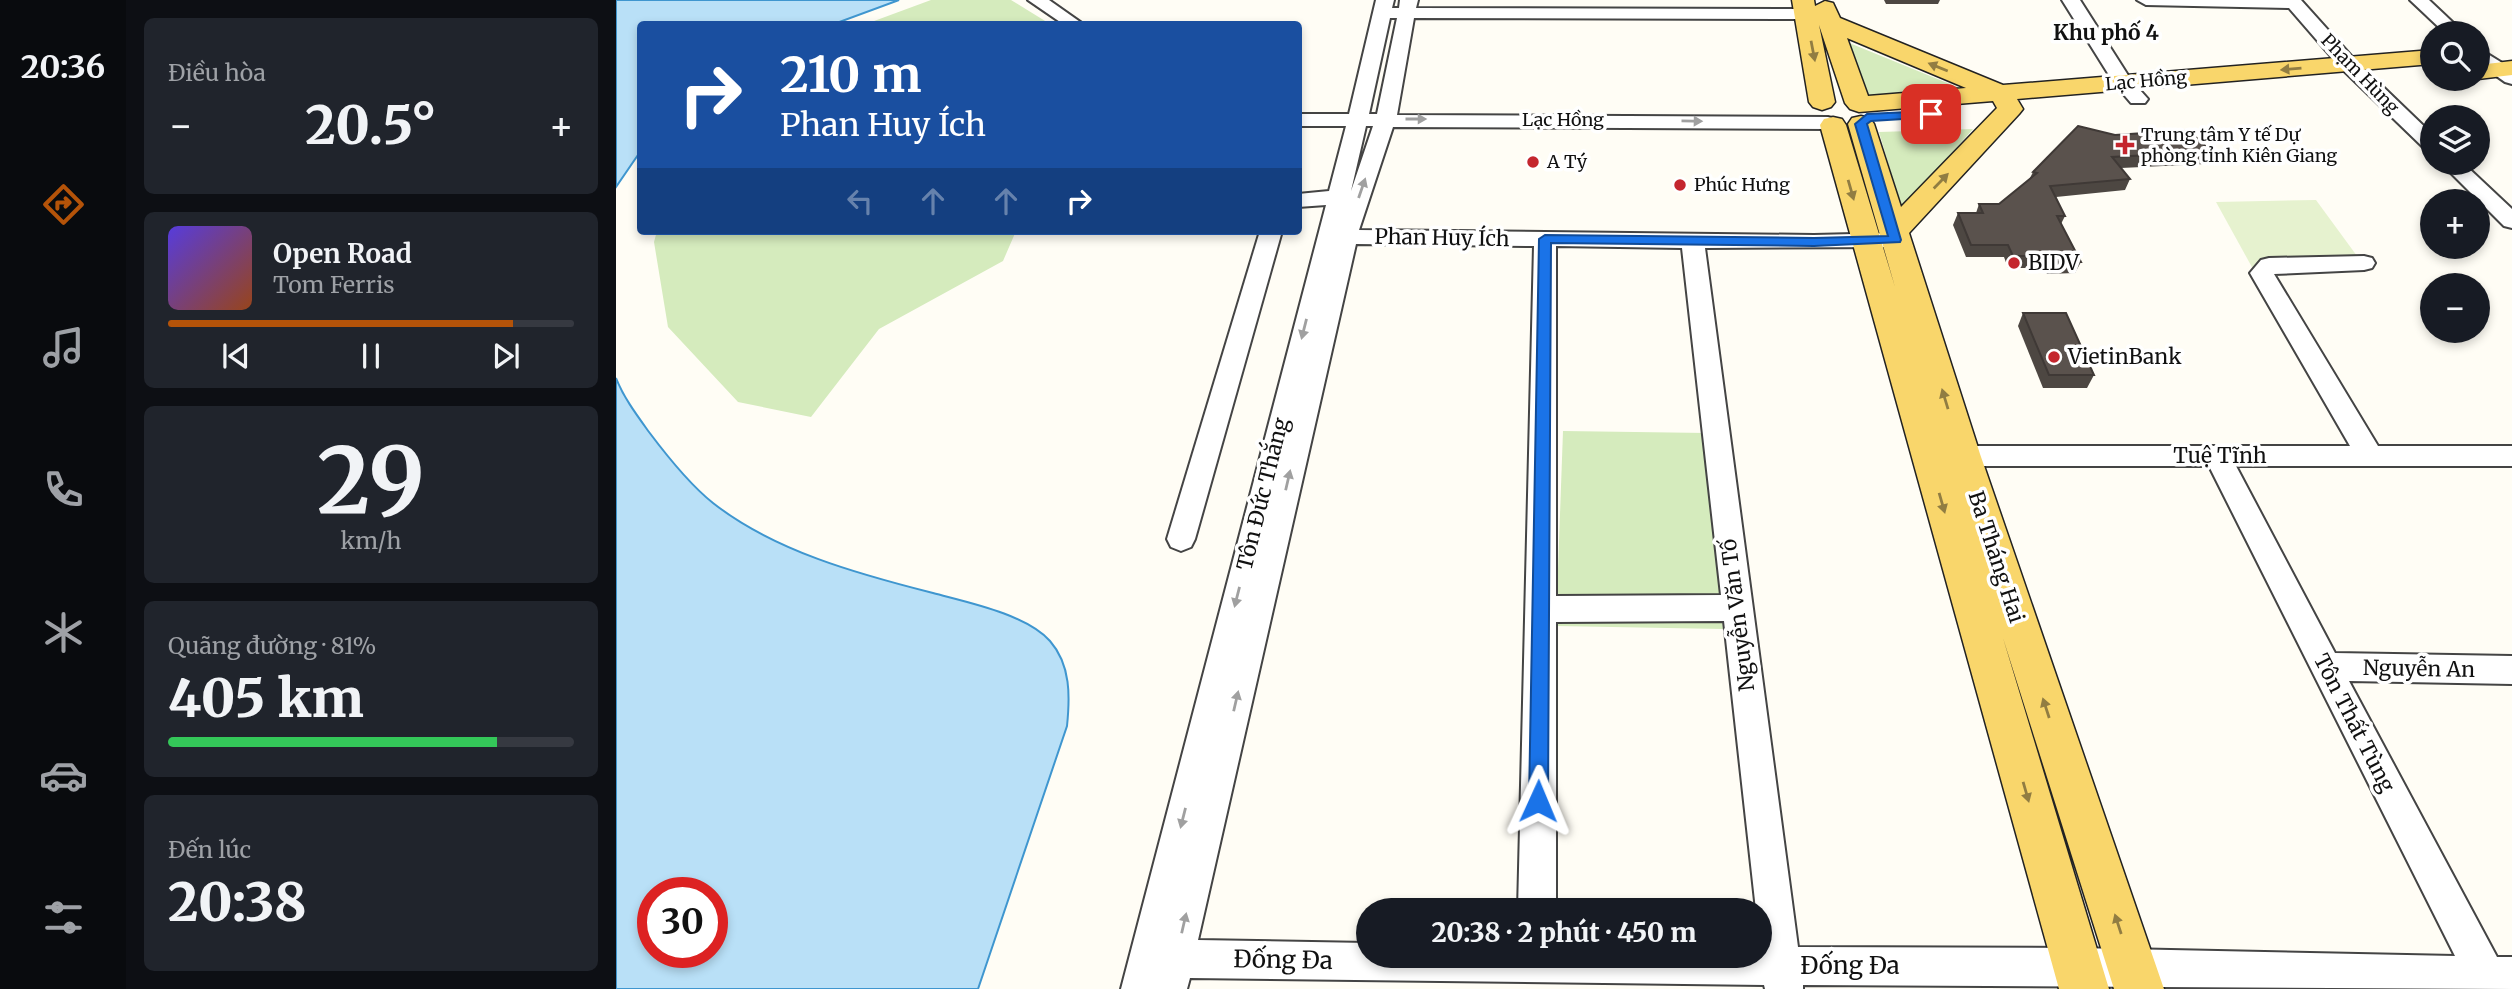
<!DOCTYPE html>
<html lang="vi">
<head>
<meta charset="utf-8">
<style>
	:root { --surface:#171b24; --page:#20242c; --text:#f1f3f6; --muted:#9ea1a6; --line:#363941; --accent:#b45309 }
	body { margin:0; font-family:Merriweather,serif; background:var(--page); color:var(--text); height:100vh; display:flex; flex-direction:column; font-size:26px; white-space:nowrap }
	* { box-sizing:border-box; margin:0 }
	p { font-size:23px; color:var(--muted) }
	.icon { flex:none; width:38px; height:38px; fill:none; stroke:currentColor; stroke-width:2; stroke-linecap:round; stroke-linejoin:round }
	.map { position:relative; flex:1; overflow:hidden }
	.panel { display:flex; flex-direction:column; gap:18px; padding:18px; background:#0d0f14; width:490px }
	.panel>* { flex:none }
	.guide { position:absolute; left:21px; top:21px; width:665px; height:214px; border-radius:7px; box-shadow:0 4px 10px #0003; background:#1a4fa0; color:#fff; overflow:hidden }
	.buttons { position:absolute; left:1804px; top:21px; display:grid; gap:14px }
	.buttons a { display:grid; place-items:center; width:70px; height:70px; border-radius:50%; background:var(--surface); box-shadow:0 4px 10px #0003; font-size:35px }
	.speed { position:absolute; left:21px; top:877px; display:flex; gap:14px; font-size:35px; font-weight:700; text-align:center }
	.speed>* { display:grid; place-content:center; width:91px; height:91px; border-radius:50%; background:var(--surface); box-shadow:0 4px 10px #0003; line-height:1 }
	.speed .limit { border:10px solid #d22; background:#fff; color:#111 }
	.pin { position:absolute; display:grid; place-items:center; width:60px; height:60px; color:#fff; margin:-30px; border-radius:14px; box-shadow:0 4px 10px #0006 }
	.me { position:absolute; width:77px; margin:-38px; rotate:1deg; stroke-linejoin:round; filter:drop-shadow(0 0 5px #0008) }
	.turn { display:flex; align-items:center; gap:24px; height:147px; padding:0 28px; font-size:32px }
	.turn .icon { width:91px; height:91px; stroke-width:2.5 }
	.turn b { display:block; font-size:49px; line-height:60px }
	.lanes { display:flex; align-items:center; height:66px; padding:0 28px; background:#0003; justify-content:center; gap:35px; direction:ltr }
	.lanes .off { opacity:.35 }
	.big { font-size:52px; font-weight:800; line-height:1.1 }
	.panel .tile { flex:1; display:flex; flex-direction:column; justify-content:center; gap:10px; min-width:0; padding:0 24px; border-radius:10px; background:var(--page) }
	.panel .dial { align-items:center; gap:0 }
	.dial b { font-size:91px; line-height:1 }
	.song { display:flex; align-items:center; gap:21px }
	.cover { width:84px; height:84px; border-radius:10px; background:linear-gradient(135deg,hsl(250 70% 55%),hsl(20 70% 35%)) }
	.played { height:7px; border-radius:4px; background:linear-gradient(90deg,var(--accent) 85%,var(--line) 85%) }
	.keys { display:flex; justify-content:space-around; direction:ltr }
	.heat { display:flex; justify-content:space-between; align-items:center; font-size:38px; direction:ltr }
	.charge { height:10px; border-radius:5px; background:linear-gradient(90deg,#34c759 81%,var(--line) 0) }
	.trip { position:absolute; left:740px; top:898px; width:416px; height:70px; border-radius:35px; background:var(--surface); box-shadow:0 4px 10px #0003; font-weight:800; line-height:70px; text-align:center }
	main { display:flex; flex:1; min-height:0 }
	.tabs { display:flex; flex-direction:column; width:126px; justify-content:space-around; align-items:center; background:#090b0e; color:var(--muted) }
	.tabs .icon { width:49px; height:49px }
	.tabs .selected { color:var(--accent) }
	.tabs b { font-size:32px; color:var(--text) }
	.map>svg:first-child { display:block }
</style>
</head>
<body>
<main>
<nav class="tabs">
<b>20:36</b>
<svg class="icon selected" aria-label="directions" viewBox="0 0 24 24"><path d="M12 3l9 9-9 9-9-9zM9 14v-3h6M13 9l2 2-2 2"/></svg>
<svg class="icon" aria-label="music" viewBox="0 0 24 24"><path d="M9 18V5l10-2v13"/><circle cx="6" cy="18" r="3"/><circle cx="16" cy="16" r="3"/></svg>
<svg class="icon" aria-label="phone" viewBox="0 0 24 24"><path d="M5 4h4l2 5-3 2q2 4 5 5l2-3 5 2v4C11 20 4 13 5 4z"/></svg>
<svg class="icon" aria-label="climate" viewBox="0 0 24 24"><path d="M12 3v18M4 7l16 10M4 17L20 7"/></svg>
<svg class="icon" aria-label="car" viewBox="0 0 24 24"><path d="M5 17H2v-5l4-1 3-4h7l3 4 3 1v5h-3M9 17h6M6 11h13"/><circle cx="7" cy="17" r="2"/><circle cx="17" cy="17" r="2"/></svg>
<svg class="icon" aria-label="filters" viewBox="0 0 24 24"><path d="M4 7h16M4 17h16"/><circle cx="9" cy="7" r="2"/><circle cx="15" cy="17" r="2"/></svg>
</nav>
<section class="panel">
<div class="tile"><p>Điều hòa</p>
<div class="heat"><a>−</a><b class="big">20.5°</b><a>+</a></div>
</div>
<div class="tile">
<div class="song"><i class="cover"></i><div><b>Open Road</b><p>Tom Ferris</p></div></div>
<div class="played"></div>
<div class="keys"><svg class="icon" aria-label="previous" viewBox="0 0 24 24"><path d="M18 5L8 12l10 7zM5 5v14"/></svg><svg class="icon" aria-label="pause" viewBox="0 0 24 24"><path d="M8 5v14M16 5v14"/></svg><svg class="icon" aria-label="next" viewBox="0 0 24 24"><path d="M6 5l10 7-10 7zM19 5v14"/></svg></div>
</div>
<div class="tile dial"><b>29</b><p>km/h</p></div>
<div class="tile"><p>Quãng đường · 81%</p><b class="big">405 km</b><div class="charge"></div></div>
<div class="tile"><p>Đến lúc</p><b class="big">20:38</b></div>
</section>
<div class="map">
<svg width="1896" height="989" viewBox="0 0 1896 989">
	<rect width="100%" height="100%" fill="#fffdf5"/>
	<g fill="#d5ebbd">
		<path d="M 315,0 L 395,0 L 434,24 L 250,24 Z"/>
		<path d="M 1226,40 L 1351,91 L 1246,98 Z"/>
		<path d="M 1357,129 L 1286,210 L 1263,132 Z"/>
		<path d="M 41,231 L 400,231 L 387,261 L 263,329 L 195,417 L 122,402 L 52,327 L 38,242 Z"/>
		<path d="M 947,431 L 1091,433 L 1107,629 L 940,626 Z"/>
	</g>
	<path fill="#e6f2cf" d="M 1700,200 L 1752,271 L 1637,269 L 1600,202 Z"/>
	<g fill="#b9e0f7" stroke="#3f96cf" stroke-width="2" fill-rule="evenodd">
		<path d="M 0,0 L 283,0 L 218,24 L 24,24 L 24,152 L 0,187 Z"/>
		<path d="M 0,378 C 8,398 20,414 33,432 C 51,456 73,484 97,503 C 158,551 242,574 317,593 C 350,602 410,614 434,641 C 455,665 454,697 451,726 L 362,989 L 0,989 ZM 37,892 L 96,892 L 96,952 L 37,952 Z"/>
	</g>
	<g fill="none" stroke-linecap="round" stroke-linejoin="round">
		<g stroke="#444" stroke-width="4">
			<g id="minor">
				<path d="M 412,0 L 433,0 L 467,24 L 447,24 Z"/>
				<path d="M 760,0 L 778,0 L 776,8 L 783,8 L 784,0 L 802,0 L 800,8 L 1212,9 L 1221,14 L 1212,19 L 798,18 L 781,115 L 1212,117 L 1219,119 L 1222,123 L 1219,127 L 1212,129 L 777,127 L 743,230 L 1198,235 L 1279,233 L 1287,235 L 1290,240 L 1287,245 L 1279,247 L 1089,248 L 1182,947 L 1461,948 L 1839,956 L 1593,466 L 1326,466 L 1316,463 L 1312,456 L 1316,449 L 1326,446 L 1734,446 L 1634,273 L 1645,260 L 1653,258 L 1748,256 L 1756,258 L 1759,263 L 1756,268 L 1748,270 L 1658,274 L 1762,446 L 1896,446 L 1896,466 L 1620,466 L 1719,653 L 1896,656 L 1896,684 L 1733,681 L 1881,957 L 1896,957 L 1896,989 L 1187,985 L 1187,989 L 1149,989 L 1148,985 L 574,978 L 571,989 L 505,989 L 710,205 L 682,207 L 682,194 L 713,191 L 730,126 L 682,126 L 682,114 L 733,114 ZM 774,18 L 781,18 L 761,114 L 753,114 ZM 750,126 L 757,126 L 735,191 ZM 740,244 L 918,246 L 902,910 L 940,910 L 940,622 L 1108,621 L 1140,910 L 1144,910 L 1144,956 L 752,956 L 752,943 L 582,940 ZM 940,246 L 1066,248 L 1105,595 L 940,596 Z"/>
				<path d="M 1446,0 L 1464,0 L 1515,80 L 1532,99 L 1529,103 L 1515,103 L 1498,83 Z"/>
				<path d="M 1521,0 L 1685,0 L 1739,60 L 1816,134 L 1816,151 L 1809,149 L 1725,68 L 1673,8 L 1530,5 Z"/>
				<path d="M 1794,0 L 1813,0 L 1848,33 L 1829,33 Z"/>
				<path d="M 1862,48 L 1896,69 L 1896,84 L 1889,82 L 1862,63 Z"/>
				<path d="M 1825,163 L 1847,163 L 1896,209 L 1896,228 L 1888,226 Z"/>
				<path d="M 644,231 L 666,231 L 579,539 L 575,547 L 565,551 L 555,547 L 551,539 Z"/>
			</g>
		</g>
		<g stroke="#222" stroke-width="3">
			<g id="major">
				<path d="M 1176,0 L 1198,0 L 1199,6 L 1209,1 L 1217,3 L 1224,18 L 1387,85 L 1816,50 L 1816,64 L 1401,99 L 1407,109 L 1403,114 L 1293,233 L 1364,454 L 1548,989 L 1498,989 L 1387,638 L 1493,989 L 1443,989 L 1204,125 L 1208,119 L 1217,117 L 1226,119 L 1230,125 L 1279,287 L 1232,124 L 1236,118 L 1245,116 L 1254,118 L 1258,124 L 1285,207 L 1381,108 L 1377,101 L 1243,112 L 1234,109 L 1229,103 L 1203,25 L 1219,102 L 1215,107 L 1206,110 L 1197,107 L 1193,102 ZM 1231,38 L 1350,88 L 1252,96 Z"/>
				<path d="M 1896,61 L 1896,75 L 1862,79 L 1859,79 L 1862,79 L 1862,65 Z"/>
			</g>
		</g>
		<use href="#minor" fill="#fff" fill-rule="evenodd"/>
		<use href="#major" fill="#f9d66b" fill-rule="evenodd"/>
	</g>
	<g fill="#4d4742">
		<path d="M 1268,0 L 1324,0 L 1322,4 L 1270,4 Z"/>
		<path d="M 1499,135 L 1596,152 L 1590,164 L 1505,168 L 1514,179 L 1509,190 L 1440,197 L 1449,216 L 1445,224 L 1465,262 L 1459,273 L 1431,274 L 1428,268 L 1392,268 L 1388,257 L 1350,257 L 1337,225 L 1342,213 L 1360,213 L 1363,204 L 1383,204 L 1413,180 L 1417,172 Z"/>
		<path d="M 1407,313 L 1478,375 L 1471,388 L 1427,388 L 1402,326 Z"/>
	</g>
	<g fill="#5a524d" stroke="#3f3936" stroke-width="2">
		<path d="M 1462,126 L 1499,135 L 1572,130 L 1596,152 L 1496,157 L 1514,179 L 1434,186 L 1449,216 L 1441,216 L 1465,262 L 1436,262 L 1434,256 L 1397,256 L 1392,245 L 1355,245 L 1342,213 L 1367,213 L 1363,204 L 1383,204 L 1421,173 L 1417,172 Z"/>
		<path d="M 1407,313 L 1450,313 L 1478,375 L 1433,375 Z"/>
	</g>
	<defs><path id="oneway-solid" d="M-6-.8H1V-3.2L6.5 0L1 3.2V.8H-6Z" transform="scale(1.75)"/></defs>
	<g fill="#917d42">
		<use href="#oneway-solid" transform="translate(1197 51) rotate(79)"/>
		<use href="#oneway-solid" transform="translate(1322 67) rotate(-158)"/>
		<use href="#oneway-solid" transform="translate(1675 69) rotate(175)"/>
		<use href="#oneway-solid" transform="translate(1325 181) rotate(-46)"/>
		<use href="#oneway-solid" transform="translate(1235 190) rotate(74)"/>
		<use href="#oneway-solid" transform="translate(1329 399) rotate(-107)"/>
		<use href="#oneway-solid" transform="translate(1326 503) rotate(74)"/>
		<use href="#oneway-solid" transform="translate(1430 708) rotate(-108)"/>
		<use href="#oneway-solid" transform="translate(1410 792) rotate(74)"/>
		<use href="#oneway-solid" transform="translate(1502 924) rotate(-108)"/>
	</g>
	<g fill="#a0a0a0">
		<use href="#oneway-solid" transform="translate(800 119)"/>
		<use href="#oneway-solid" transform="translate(1076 121) rotate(1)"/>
		<use href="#oneway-solid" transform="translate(746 188) rotate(-71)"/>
		<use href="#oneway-solid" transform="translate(688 329) rotate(104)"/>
		<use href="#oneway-solid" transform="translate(672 480) rotate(-77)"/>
		<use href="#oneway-solid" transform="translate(621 597) rotate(104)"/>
		<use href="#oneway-solid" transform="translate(620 701) rotate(-77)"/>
		<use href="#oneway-solid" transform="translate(567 818) rotate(104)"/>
		<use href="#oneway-solid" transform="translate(568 923) rotate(-77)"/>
	</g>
	<path fill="#1a73e8" stroke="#114b97" stroke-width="2" d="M 1315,111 L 1320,114 L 1319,117 L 1255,121 L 1251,124 L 1285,240 L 1284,242 L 1198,246 L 935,243 L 932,801 L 929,807 L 922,810 L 915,807 L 913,801 L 923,239 L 929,235 L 1198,238 L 1272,236 L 1239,124 L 1251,114 Z"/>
	<g fill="#c4262e" stroke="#fff" stroke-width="2.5">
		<path d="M1505.5 134.5h7v7h7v7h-7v7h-7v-7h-7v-7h7z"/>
		<circle cx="917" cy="162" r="7"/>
		<circle cx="1064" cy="185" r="7"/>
		<circle cx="1398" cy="263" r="7"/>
		<circle cx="1438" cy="357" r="7"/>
	</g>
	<g text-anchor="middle" stroke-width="7" stroke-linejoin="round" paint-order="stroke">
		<g font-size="18" fill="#111" stroke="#fff">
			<text transform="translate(1744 74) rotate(46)" y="6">Phạm Hùng</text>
			<text transform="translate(1530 81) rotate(-5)" y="6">Lạc Hồng</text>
			<text x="947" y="126">Lạc Hồng</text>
		</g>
		<g font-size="18" fill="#111" stroke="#fff" text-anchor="start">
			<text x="1525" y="141">Trung tâm Y tế Dự<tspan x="1525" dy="21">phòng tỉnh Kiên Giang</tspan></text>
			<text x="931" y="168">A Tý</text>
			<text x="1078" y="191">Phúc Hưng</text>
		</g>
		<g font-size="21" font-weight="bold" fill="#111" stroke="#fff">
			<text x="1490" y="40">Khu phố 4</text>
		</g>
		<g font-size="21" fill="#111" stroke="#fff">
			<text transform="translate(826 238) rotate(1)" y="7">Phan Huy Ích</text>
			<text x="1604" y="463">Tuệ Tĩnh</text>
			<text transform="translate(647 494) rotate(-76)" y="7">Tôn Đức Thắng</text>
			<text transform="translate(1380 557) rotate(72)" y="7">Ba Tháng Hai</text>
			<text transform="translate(1122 615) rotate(-97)" y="7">Nguyễn Văn Tố</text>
			<text transform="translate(1803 669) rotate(1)" y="7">Nguyễn An</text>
			<text transform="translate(1738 723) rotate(63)" y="7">Tôn Thất Tùng</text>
		</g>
		<g font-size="21" fill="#111" stroke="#fff" text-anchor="start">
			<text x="1412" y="270">BIDV</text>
			<text x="1452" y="364">VietinBank</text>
		</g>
		<g font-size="24" fill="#111" stroke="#fff">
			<text transform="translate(667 960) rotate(1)" y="8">Đống Đa</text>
			<text x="1234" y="974">Đống Đa</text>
		</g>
	</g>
</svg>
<div class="buttons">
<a><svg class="icon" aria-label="search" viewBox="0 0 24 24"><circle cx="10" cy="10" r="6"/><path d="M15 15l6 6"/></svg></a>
<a><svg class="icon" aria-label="layers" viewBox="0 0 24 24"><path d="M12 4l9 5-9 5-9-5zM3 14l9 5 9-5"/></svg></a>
<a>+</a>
<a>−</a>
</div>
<div class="speed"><div class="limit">30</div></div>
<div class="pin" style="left:1315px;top:114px;background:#d93025"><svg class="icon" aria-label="arrive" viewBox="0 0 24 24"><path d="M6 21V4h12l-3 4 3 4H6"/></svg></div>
<svg class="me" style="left:922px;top:801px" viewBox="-20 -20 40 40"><path d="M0-17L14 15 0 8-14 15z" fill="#1a73e8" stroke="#fff" stroke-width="4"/></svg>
<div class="trip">20:38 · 2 phút · 450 m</div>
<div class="guide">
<div class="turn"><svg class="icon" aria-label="right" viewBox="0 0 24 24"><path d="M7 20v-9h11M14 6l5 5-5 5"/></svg><div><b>210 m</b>Phan Huy Ích</div></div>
<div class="lanes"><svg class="icon off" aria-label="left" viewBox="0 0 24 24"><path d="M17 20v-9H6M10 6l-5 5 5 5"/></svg><svg class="icon off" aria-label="ahead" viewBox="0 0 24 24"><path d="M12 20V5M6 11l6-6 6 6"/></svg><svg class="icon off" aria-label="ahead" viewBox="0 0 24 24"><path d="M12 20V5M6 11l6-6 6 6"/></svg><svg class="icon" aria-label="right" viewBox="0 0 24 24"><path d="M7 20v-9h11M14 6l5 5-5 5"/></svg></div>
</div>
</div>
</main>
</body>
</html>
